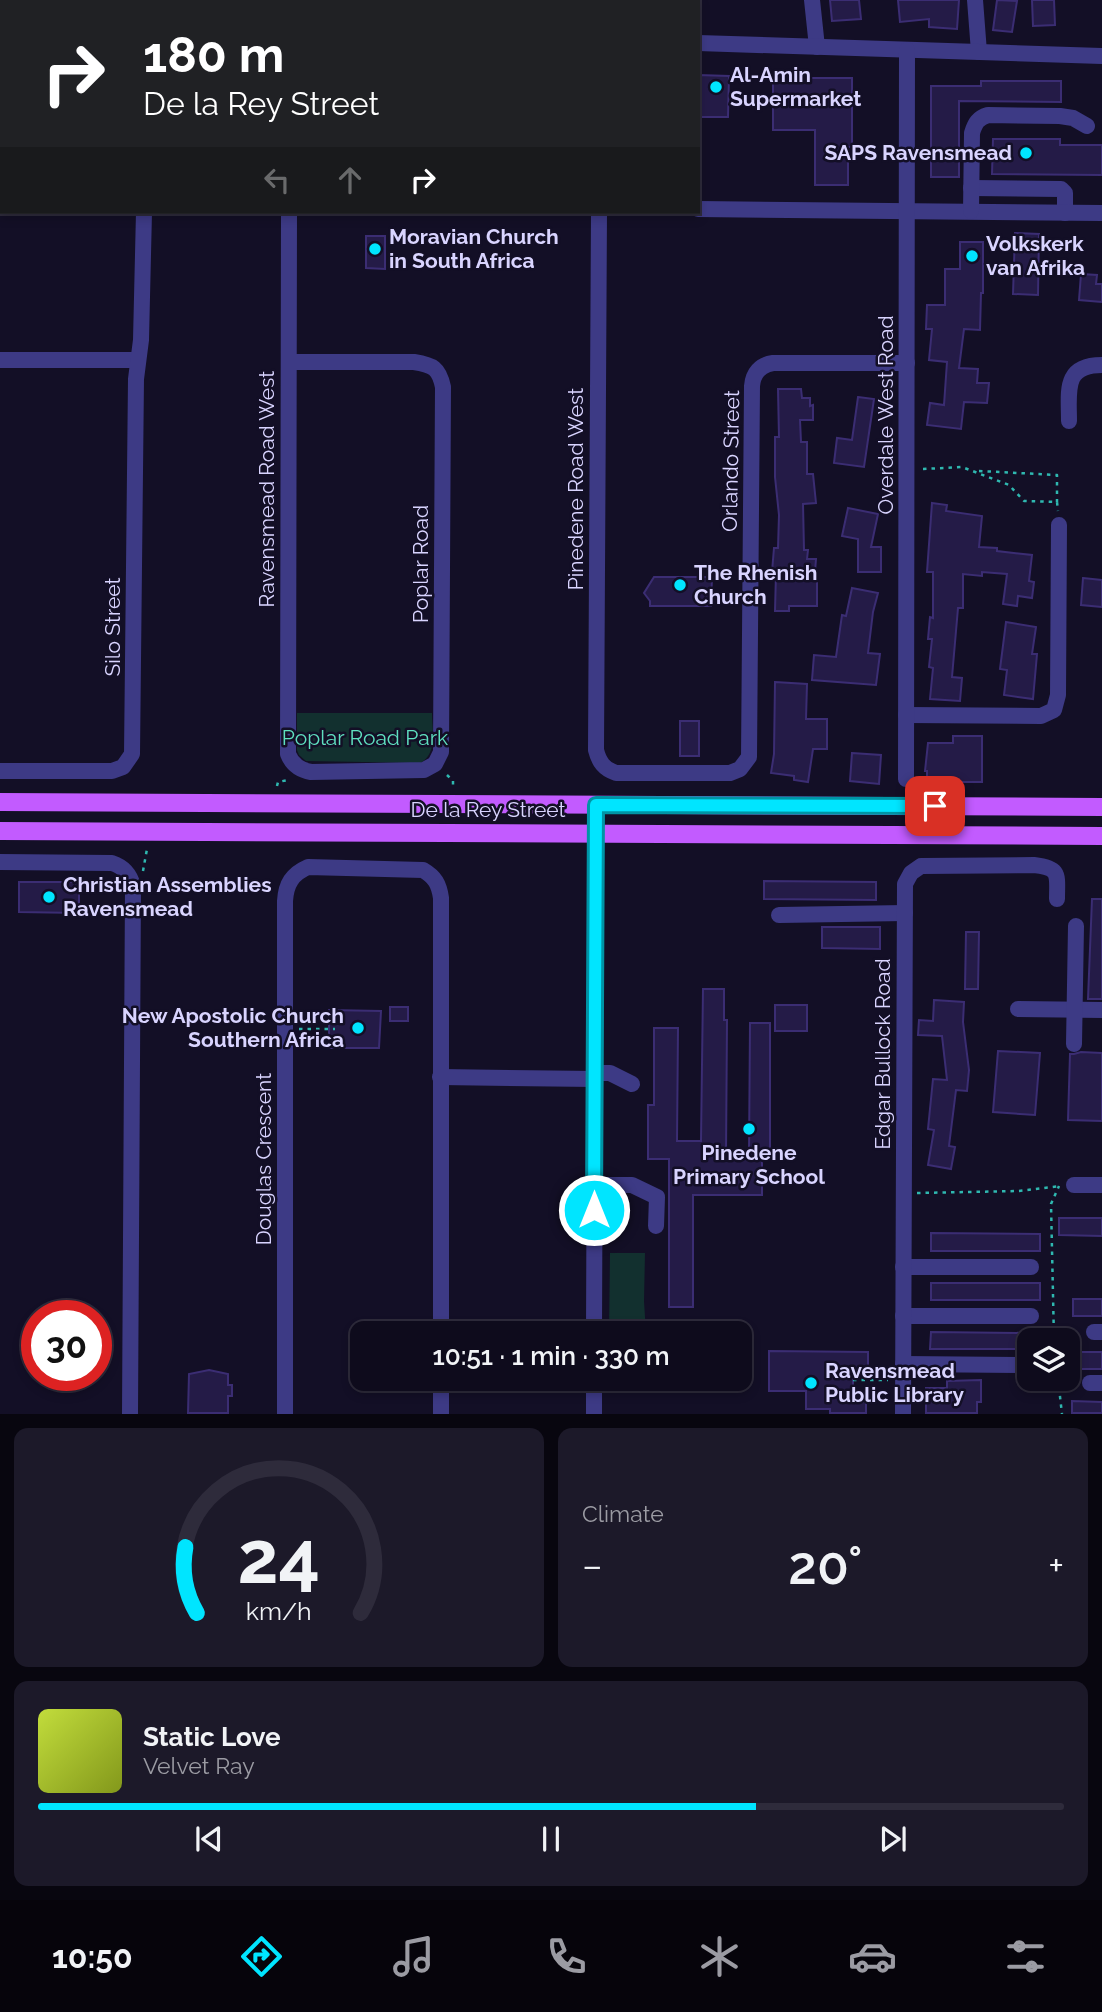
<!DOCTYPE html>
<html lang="en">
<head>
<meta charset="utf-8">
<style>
	:root { --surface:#0e0b1c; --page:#1c1929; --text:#f1f3f6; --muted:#9b9ba3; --line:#2e2b3b; --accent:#00e5ff }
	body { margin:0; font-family:Raleway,sans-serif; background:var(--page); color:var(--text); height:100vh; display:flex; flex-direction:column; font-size:26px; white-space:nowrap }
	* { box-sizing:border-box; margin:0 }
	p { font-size:23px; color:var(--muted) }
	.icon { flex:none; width:38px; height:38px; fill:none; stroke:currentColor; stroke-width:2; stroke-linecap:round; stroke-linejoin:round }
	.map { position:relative; height:1414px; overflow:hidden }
	.sheet { display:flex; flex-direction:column; gap:14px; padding:14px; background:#08060f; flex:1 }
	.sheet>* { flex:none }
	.guide { position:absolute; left:0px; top:0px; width:700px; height:214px; box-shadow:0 4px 10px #0003,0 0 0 2px var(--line); background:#202124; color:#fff; overflow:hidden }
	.fabs { position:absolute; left:1017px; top:1328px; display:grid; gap:14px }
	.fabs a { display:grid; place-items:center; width:63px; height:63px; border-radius:14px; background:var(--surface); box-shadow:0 4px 10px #0003,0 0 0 2px var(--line); font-size:35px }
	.speed { position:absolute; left:21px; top:1300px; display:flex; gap:14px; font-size:35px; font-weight:700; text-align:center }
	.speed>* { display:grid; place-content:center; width:91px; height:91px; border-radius:50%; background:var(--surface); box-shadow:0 4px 10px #0003,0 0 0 2px var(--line); line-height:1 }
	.speed .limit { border:10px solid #d22; background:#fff; color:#111 }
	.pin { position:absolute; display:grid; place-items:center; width:60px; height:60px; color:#fff; margin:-30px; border-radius:14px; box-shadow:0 4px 10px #0006 }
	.me { position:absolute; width:77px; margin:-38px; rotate:0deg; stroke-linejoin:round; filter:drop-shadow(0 0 5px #0008) }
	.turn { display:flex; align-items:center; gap:24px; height:147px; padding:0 28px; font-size:32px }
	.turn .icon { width:91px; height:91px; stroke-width:2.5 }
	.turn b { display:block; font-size:49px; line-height:60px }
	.lanes { display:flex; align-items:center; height:66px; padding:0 28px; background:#0003; justify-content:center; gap:35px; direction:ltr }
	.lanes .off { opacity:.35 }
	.big { font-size:52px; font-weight:600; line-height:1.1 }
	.sheet .tile { flex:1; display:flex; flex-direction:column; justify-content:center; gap:10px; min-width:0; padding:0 24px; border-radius:14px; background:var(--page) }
	.sheet .dial { align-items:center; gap:0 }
	.dial svg { height:182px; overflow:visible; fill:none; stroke:var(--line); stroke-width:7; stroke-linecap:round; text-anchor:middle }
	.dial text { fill:var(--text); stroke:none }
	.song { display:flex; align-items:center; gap:21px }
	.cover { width:84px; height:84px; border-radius:10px; background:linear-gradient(135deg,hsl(70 70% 55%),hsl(70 70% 35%)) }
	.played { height:7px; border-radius:4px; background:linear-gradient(90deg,var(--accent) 70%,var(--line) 70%) }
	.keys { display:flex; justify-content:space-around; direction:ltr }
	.heat { display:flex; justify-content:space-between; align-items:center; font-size:38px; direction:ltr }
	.sheet .tiles { flex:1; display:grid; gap:14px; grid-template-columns:1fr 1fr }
	.tile:last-child { grid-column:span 2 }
	.trip { position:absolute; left:350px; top:1321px; width:402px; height:70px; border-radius:14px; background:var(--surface); box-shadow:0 4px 10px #0003,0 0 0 2px var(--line); font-weight:600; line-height:70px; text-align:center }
	.dock { display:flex; height:112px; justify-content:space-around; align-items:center; background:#06040b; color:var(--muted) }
	.dock .icon { width:49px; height:49px }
	.dock .on { color:var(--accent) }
	.dock b { font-size:32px; color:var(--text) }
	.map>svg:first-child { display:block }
</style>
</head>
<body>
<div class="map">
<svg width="1102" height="1414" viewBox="0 0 1102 1414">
	<rect width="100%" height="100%" fill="#130f26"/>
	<g fill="#12302f">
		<rect x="348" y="0" width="278" height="2"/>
		<path d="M 297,713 L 432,713 C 432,730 438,754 420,763 L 306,761 L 299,755 L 297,750 Z"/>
		<path d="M 610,1253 L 645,1253 L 644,1301 L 646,1333 L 609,1333 Z"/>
	</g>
	<g fill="#241b47" stroke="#3b2d73" stroke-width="2">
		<path d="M 830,0 L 859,0 L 861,19 L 832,21 Z"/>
		<path d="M 898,0 L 959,0 L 957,29 L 929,27 L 929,19 L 900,22 Z"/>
		<path d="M 997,0 L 1017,1 L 1012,32 L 993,30 Z"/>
		<path d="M 1032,0 L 1054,0 L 1055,25 L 1033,26 Z"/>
		<path d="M 698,75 L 729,76 L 728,117 L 698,117 Z"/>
		<path d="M 773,78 L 852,78 L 852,147 L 848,147 L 848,185 L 815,185 L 815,130 L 773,130 Z"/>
		<path d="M 981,81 L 1061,81 L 1061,102 L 959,101 L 959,177 L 931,177 L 931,86 L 981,86 Z"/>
		<path d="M 993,139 L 1060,139 L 1060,145 L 1102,145 L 1102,175 L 992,174 Z"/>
		<path d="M 1015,233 L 1039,234 L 1038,295 L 1013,294 Z"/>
		<path d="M 366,236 L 385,236 L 385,269 L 366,268 Z"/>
		<path d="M 960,242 L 983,242 L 983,293 L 981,293 L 980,330 L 964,329 L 959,368 L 978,369 L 977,383 L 989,383 L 987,403 L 964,402 L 961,429 L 927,425 L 930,403 L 944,405 L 947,362 L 929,360 L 932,329 L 926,329 L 927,305 L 945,305 L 945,269 L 960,269 Z"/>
		<path d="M 1081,274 L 1097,275 L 1096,284 L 1102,284 L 1102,302 L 1079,300 Z"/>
		<path d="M 778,389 L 801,389 L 802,398 L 810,398 L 810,406 L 813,405 L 813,420 L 800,420 L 801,442 L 807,442 L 807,474 L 813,474 L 816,503 L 803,504 L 804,550 L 808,550 L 807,559 L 816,559 L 815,572 L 809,572 L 809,579 L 817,581 L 817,606 L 789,606 L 789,611 L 775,611 L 776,573 L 772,572 L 774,548 L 778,548 L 779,515 L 775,477 L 775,437 L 779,437 Z"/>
		<path d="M 858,397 L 874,399 L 864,467 L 834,463 L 837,438 L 852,440 Z"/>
		<path d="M 932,503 L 947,505 L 946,511 L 982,516 L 979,547 L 997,548 L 997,551 L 1032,555 L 1029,581 L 1034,582 L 1032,598 L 1018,596 L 1017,606 L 1003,604 L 1007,574 L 982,572 L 982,576 L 963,574 L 963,608 L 958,608 L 952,677 L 962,678 L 960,701 L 930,699 L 933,668 L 929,667 L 932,639 L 928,639 L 930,617 L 933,618 L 933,572 L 927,572 Z"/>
		<path d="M 848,508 L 878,514 L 871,547 L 881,547 L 881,572 L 858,572 L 858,539 L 842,536 Z"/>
		<path d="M 654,577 L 712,577 L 711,606 L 650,606 L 650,601 L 644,593 Z"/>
		<path d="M 1083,578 L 1102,580 L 1102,607 L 1081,605 Z"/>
		<path d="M 852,588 L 878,593 L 873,612 L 868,653 L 880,654 L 876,685 L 812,680 L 814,655 L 836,657 L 842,615 L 846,616 Z"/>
		<path d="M 1006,622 L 1036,627 L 1032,654 L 1037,654 L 1033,699 L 1004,695 L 1007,670 L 1000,669 Z"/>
		<path d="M 775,682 L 807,684 L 806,719 L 827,719 L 827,749 L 813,749 L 808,782 L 794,780 L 794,776 L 771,773 L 774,754 Z"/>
		<rect x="680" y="721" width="19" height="35"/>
		<path d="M 953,736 L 982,736 L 982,782 L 927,782 L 927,771 L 925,771 L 928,743 L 953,743 Z"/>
		<path d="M 852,753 L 881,755 L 879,784 L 850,781 Z"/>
		<path d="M 764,881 L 876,882 L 876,900 L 764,899 Z"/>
		<path d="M 19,882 L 79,882 L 79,913 L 19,912 Z"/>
		<path d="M 1092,899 L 1102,899 L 1102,999 L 1088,999 Z"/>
		<path d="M 822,927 L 880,927 L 880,949 L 822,948 Z"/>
		<path d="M 966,932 L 979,932 L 978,989 L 965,989 Z"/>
		<path d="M 703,989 L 724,989 L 724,1020 L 727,1020 L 726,1156 L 749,1156 L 750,1023 L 770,1023 L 770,1156 L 762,1156 L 762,1195 L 693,1195 L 693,1307 L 669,1307 L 669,1159 L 648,1159 L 648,1105 L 654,1105 L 654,1028 L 678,1028 L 677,1141 L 701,1141 Z"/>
		<path d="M 934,1000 L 964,1002 L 963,1022 L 969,1070 L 967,1091 L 956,1090 L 949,1146 L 955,1147 L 951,1169 L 928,1165 L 934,1130 L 928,1129 L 933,1079 L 947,1080 L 942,1036 L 918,1035 L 919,1020 L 933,1021 Z"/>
		<rect x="775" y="1005" width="32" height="26"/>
		<rect x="390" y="1007" width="18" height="14"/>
		<path d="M 329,1010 L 381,1011 L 379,1048 L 329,1048 Z"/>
		<path d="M 998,1051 L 1040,1053 L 1035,1115 L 993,1112 Z"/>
		<path d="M 1081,1052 L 1102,1053 L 1102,1121 L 1068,1120 L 1070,1054 L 1074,1054 Z"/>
		<path d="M 1059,1218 L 1102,1218 L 1102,1236 L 1059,1235 Z"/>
		<path d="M 931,1233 L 1040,1234 L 1040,1251 L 931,1251 Z"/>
		<rect x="931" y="1283" width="109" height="17"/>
		<rect x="1073" y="1299" width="29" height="17"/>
		<path d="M 931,1332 L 1029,1333 L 1029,1349 L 930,1349 Z"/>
		<path d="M 769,1351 L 868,1352 L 868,1374 L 853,1374 L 853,1402 L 866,1402 L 866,1413 L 830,1413 L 830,1409 L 806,1409 L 806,1391 L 769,1391 Z"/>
		<path d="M 1073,1352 L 1102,1352 L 1102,1369 L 1072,1369 Z"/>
		<path d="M 209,1370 L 228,1374 L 228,1385 L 232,1385 L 232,1396 L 228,1396 L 228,1413 L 188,1413 L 189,1374 Z"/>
		<path d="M 981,1380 L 981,1402 L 977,1402 L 977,1413 L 926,1413 L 926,1388 L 947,1388 L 947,1381 Z"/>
		<path d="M 1072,1401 L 1102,1402 L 1102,1413 L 1072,1413 Z"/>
	</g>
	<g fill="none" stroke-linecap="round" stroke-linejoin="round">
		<g stroke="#2fb8b0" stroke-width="2.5" stroke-dasharray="3.5 5" stroke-linecap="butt">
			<path d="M 923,469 L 962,467 L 1009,485 L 1024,501 L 1057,502 L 1058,511"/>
			<path d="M 979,471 L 1057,475 L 1057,502"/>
			<path d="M 447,775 L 453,781 L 453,787"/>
			<path d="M 277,786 L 278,782 L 288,780"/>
			<path d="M 143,871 L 147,849"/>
			<path d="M 299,1029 L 335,1029"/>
			<path d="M 917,1193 L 1019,1191 L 1061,1186"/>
			<path d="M 1054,1340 L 1051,1204 L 1059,1186"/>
			<path d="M 1058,1379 L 1062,1414"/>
			<path d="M 853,1380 L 888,1380"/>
		</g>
		<g stroke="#3d3a85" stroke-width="16">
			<path d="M 2,0 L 2,2"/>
			<path d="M 166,0 L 166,2"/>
			<path d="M 325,0 L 326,2"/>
			<path d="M 648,0 L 648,2"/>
			<path d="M 812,0 L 817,47"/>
			<path d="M 975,0 L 979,52"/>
			<path d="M 0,22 L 2,22"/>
			<path d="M 698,43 L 1102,56"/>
			<path d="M 0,49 L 2,50"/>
			<path d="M 971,188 L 1061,189 L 1065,193 L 1065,213"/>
			<path d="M 0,207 L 2,207"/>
			<path d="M 698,209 L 1102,213"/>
			<path d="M 971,211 L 972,133 C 975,123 978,118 988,115 L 1060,116 L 1073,118 L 1087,126"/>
			<path d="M 599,212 L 596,750 C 599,762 604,769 616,773 L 730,773 L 740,769 L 749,757 L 752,386 C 753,373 760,365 773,363 L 907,363"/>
			<path d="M 0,360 L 138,360"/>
			<path d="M 289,362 L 414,362 C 433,365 439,368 443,387 L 441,752 L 435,764 L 424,770 L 311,772 C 299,770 292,764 288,754 L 289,212"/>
			<path d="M 1069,421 C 1069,391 1063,365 1102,365"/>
			<path d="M 906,715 L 1041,716 L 1054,710 L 1058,695 L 1059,525"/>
			<path d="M 0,771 L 112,771 L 123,767 L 132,754 L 136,379 L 141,340 L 144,212"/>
			<path d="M 906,779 L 907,50"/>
			<path d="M 0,862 L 112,863 C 124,867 130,874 133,886 L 130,1414"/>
			<path d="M 779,915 L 905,913"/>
			<path d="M 1018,1009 L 1102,1010"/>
			<path d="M 1074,1044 L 1076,926"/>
			<path d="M 595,1073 L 610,1073 L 632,1084"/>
			<path d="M 440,1077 L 595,1079"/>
			<path d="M 594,1185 L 632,1185 L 657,1197 L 656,1226"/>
			<path d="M 1074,1185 L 1102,1185"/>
			<path d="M 903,1267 L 1031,1267"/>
			<path d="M 903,1316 L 1031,1316"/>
			<path d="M 1094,1332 L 1102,1332"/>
			<path d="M 594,1334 L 596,805"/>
			<path d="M 903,1364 L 1029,1365"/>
			<path d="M 441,1379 L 441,1414"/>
			<path d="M 1090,1383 L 1102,1383"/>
			<path d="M 285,1414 L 285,901 C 286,884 292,874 308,867 L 423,870 C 435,877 439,884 441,898 L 441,1334"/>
			<path d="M 594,1414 L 594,1379"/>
			<path d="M 903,1414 L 905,884 L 911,873 L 921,866 L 1034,865 C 1061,868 1057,875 1057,899"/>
		</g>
		<g stroke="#c25bff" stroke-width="18">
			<path d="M 0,802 L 1102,807"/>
			<path d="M 0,831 L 1102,836"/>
		</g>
	</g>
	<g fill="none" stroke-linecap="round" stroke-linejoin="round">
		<g stroke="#0095a6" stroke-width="18">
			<path id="route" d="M 594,1210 L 596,805 L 935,806"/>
		</g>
		<use href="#route" stroke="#00e5ff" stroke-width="12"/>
	</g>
	<g fill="#00e5ff" stroke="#130f26" stroke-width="2.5">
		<circle cx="716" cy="87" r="7"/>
		<circle cx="1026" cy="153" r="7"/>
		<circle cx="375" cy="249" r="7"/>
		<circle cx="972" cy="256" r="7"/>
		<circle cx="680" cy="585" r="7"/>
		<circle cx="49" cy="897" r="7"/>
		<circle cx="358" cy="1028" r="7"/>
		<circle cx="749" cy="1129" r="7"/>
		<circle cx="811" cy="1383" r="7"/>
	</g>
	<g text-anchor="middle" stroke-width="5" stroke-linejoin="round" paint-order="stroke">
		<g font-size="21" font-weight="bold" fill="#d9d4ff" stroke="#130f26" text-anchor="start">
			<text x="730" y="82">Al-Amin<tspan x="730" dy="24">Supermarket</tspan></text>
			<text x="1012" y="160" text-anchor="end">SAPS Ravensmead</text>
			<text x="389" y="244">Moravian Church<tspan x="389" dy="24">in South Africa</tspan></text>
			<text x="986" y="251">Volkskerk<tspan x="986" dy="24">van Afrika</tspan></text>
			<text x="694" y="580">The Rhenish<tspan x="694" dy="24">Church</tspan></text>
			<text x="63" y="892">Christian Assemblies<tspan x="63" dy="24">Ravensmead</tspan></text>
			<text x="344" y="1023" text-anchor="end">New Apostolic Church<tspan x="344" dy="24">Southern Africa</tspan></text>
			<text x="749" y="1160" text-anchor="middle">Pinedene<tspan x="749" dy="24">Primary School</tspan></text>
			<text x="825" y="1378">Ravensmead<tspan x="825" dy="24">Public Library</tspan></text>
		</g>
		<g font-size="21" fill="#d9d4ff" stroke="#130f26">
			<text transform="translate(886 415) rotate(-90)" y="7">Overdale West Road</text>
			<text transform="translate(731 461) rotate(-89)" y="7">Orlando Street</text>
			<text transform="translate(267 489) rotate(-90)" y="7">Ravensmead Road West</text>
			<text transform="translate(576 489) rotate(-90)" y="7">Pinedene Road West</text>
			<text transform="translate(421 564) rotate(-90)" y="7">Poplar Road</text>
			<text transform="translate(113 627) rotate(-90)" y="7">Silo Street</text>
			<text x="488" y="817">De la Rey Street</text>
			<text transform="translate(883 1054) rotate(-90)" y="7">Edgar Bullock Road</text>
			<text transform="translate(264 1159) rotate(-90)" y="7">Douglas Crescent</text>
		</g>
		<g font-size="21" fill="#5fe0c0" stroke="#130f26">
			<text x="365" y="745">Poplar Road Park</text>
		</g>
	</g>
</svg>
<div class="fabs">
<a><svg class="icon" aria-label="layers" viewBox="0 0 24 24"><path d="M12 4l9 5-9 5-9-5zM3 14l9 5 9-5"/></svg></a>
</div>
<div class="speed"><div class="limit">30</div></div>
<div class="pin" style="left:935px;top:806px;background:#d93025"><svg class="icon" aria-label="arrive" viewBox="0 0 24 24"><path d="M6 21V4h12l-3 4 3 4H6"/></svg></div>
<svg class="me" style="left:594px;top:1210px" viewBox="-20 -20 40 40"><circle r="17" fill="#00e5ff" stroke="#fff" stroke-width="3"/><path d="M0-11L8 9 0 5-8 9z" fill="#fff"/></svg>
<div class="trip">10:51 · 1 min · 330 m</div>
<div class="guide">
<div class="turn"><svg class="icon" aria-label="right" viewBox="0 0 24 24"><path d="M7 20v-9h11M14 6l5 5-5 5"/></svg><div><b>180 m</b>De la Rey Street</div></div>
<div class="lanes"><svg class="icon off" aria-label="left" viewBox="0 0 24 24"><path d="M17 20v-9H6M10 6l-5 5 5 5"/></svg><svg class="icon off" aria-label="ahead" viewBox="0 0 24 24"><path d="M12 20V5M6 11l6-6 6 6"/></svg><svg class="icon" aria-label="right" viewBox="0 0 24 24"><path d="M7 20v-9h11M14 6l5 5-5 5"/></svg></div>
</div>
</div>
<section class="sheet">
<div class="tiles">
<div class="tile dial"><svg viewBox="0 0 100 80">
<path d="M14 69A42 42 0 1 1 86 69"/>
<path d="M14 69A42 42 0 0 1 9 40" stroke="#00e5ff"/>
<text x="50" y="56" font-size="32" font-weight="700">24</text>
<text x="50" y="72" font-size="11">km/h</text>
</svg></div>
<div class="tile"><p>Climate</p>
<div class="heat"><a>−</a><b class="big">20°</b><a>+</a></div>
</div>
<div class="tile">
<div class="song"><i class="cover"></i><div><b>Static Love</b><p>Velvet Ray</p></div></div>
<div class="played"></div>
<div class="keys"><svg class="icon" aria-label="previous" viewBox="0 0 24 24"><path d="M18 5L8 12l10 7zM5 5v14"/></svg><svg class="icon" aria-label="pause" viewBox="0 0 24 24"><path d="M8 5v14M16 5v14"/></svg><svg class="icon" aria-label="next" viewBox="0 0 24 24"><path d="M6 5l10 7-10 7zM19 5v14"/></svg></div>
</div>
</div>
</section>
<nav class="dock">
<b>10:50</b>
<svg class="icon on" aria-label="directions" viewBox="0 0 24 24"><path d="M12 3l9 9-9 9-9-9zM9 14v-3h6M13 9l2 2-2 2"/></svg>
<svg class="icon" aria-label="music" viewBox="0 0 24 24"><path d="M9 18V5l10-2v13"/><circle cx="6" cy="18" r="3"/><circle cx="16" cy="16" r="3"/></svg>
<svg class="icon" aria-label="phone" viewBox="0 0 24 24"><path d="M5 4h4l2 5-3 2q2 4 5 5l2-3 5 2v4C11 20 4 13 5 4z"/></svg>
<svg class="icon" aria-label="climate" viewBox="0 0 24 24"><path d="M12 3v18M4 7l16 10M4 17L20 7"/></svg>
<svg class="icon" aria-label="car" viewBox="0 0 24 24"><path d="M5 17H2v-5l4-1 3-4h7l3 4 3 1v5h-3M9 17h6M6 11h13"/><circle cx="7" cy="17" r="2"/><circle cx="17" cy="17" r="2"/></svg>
<svg class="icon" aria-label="filters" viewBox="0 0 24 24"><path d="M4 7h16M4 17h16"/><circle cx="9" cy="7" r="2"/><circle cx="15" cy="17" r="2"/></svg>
</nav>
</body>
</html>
